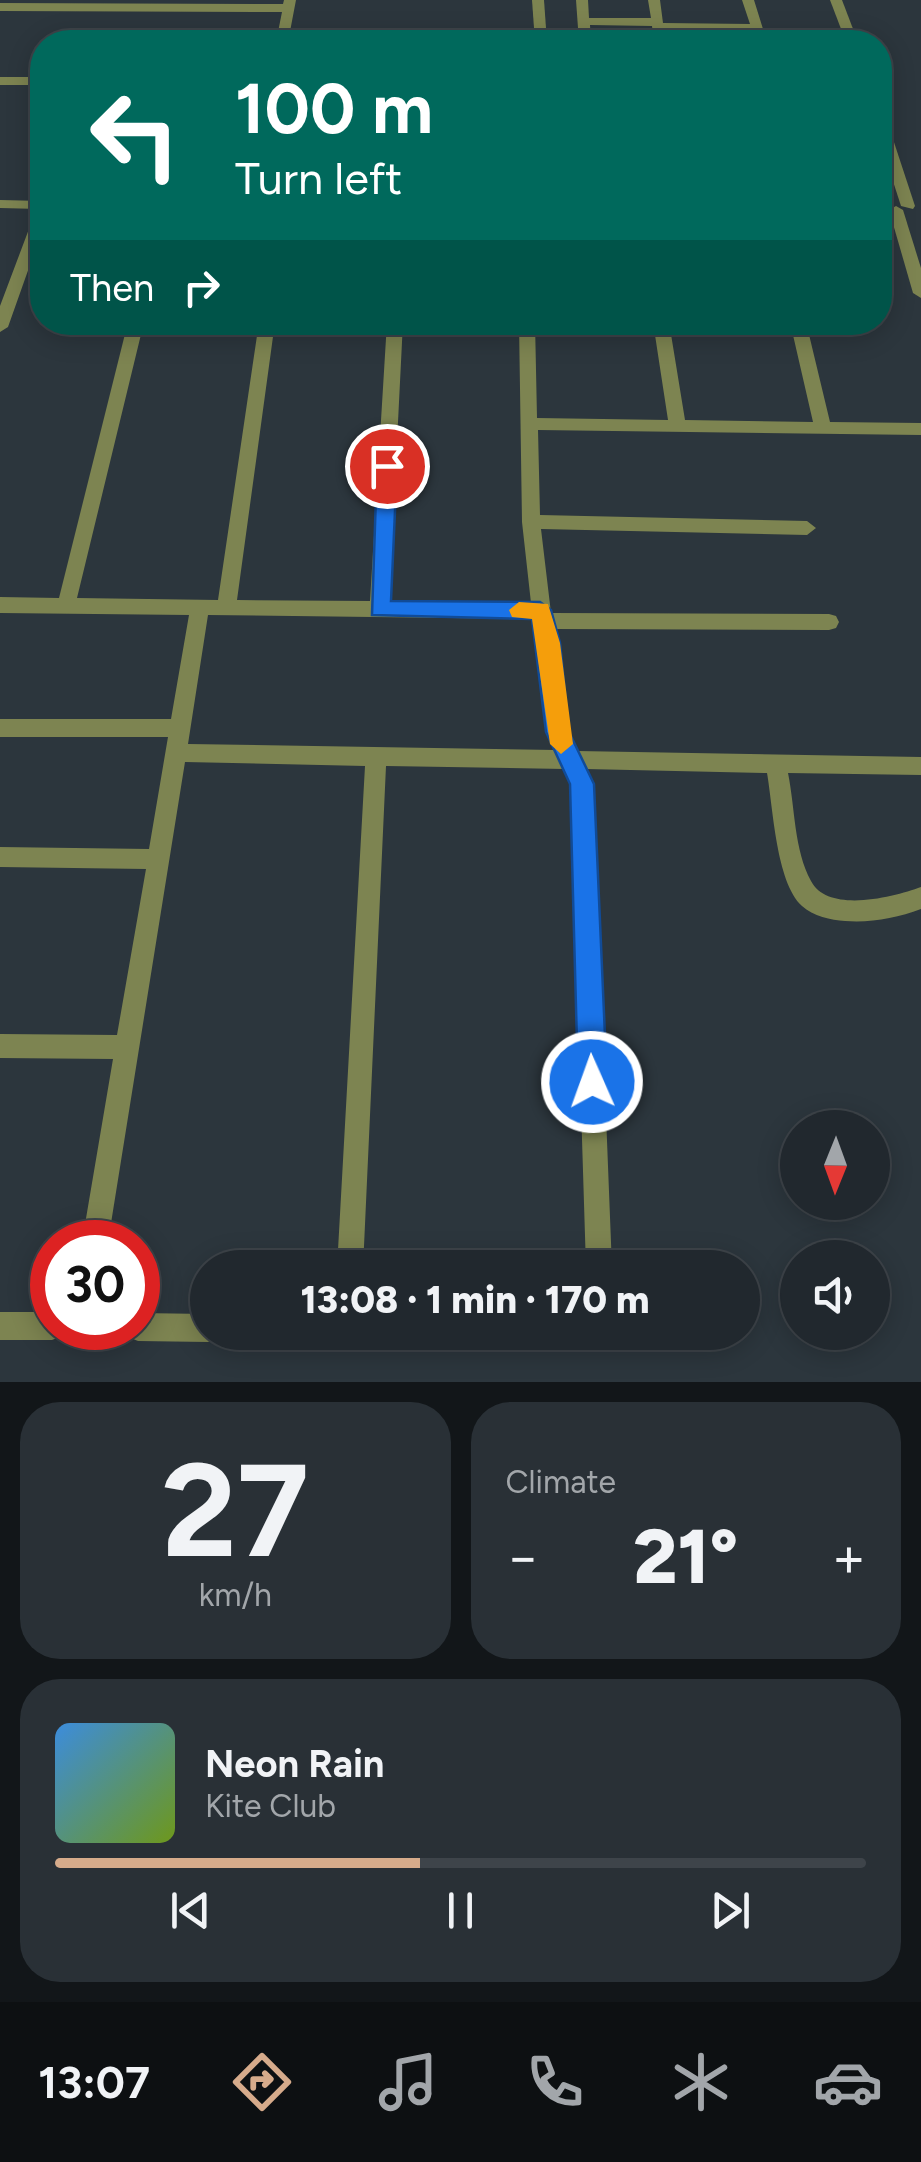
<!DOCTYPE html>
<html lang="en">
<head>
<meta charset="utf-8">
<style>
	:root { --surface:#21282e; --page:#293036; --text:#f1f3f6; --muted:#a2a6aa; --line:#3e444a; --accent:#d6ab8b }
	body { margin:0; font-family:Figtree,sans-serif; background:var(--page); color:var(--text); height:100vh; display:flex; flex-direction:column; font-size:38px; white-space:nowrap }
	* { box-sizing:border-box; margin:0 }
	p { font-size:32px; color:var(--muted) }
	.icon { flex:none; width:55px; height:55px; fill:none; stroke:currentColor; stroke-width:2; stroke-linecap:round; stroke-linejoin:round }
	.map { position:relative; height:1382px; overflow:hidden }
	.side { display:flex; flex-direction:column; gap:20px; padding:20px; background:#121619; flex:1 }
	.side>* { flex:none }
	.guide { position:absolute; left:30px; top:30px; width:862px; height:305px; border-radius:40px; box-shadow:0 5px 25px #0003,0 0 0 2px var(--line); background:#00695c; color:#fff; overflow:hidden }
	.needle { width:65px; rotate:181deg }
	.tools { position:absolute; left:780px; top:1110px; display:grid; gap:20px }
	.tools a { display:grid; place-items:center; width:110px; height:110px; border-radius:50%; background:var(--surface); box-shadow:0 5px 25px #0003,0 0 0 2px var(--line); font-size:50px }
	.speed { position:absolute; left:30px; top:1220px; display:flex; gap:20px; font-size:50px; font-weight:700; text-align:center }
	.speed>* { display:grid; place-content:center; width:130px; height:130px; border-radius:50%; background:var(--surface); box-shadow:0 5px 25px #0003,0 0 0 2px var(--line); line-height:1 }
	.speed .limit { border:15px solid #d22; background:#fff; color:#111 }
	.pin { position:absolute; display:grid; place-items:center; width:85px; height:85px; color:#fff; margin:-42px; border:5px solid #fff; border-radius:50%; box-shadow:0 2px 10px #0007 }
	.me { position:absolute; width:110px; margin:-55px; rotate:358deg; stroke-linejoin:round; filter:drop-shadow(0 0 8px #0008) }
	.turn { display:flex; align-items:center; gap:35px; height:210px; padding:0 40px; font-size:45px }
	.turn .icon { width:130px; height:130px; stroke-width:2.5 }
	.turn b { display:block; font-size:70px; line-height:85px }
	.then { display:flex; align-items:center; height:95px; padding:0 40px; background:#0003; gap:20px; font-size:38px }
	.big { font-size:75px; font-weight:800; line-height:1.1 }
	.side .widget { flex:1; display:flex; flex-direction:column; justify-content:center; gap:15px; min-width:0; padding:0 35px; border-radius:40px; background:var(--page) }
	.side .dial { align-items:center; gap:0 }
	.dial b { font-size:130px; line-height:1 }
	.song { display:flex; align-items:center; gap:30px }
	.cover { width:120px; height:120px; border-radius:15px; background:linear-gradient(135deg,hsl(210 70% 55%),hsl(80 70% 35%)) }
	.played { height:10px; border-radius:5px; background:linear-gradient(90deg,var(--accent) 45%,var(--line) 45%) }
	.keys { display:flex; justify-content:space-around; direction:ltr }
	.heat { display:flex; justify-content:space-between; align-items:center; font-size:55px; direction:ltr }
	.side .tiles { flex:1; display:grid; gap:20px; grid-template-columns:1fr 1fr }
	.widget:last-child { grid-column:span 2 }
	.trip { position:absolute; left:190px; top:1250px; width:570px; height:100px; border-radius:50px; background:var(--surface); box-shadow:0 5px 25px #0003,0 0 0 2px var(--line); font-weight:800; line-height:100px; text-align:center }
	.menu { display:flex; height:160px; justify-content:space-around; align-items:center; background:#0d1012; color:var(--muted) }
	.menu .icon { width:70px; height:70px }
	.menu .active { color:var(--accent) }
	.menu b { font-size:45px; color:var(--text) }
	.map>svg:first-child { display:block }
</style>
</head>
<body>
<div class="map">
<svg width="921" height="1382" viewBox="0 0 921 1382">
	<rect width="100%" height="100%" fill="#2c363d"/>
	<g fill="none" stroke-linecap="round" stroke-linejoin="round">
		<g fill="#7d8451" fill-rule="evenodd">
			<path d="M 284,0 L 296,0 L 288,42 L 276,42 L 282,12 L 0,11 L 0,3 L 283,4 Z"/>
			<path d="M 532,0 L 544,0 L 547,42 L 535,42 Z"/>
			<path d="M 576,0 L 588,0 L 589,18 L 651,18 L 648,0 L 660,0 L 663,23 L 750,24 L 742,0 L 754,0 L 767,42 L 755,42 L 752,32 L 664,31 L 666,42 L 654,42 L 652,26 L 590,25 L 591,42 L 579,42 Z"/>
			<path d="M 830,0 L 842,0 L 858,42 L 846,42 Z"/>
			<rect x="0" y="77" width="42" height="8"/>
			<path d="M 880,117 L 887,121 L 915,206 L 913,209 L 901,206 L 880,141 Z"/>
			<path d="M 0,200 L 42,201 L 42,231 L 8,327 L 0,332 L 0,306 L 35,213 L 40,209 L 0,208 Z"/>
			<path d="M 896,206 L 903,210 L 921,268 L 921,298 L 913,293 L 889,210 Z"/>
			<path d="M 128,322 L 144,322 L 77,598 L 218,600 L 259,322 L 275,322 L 237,600 L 370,601 L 387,322 L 403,322 L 389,602 L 531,603 L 522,522 L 519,322 L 535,322 L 537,418 L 668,420 L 653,322 L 669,322 L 685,420 L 813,422 L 790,322 L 806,322 L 830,422 L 921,423 L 921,435 L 538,430 L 540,515 L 807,521 L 816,528 L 807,535 L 541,529 L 551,613 L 829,614 L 836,616 L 839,622 L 836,628 L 829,630 L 554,629 L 559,643 L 568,732 L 577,751 L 921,757 L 921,775 L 788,773 C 795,807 794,850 811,881 C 828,914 894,897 921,887 L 921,909 C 897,918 871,923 845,921 C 831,920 813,916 802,906 C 776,882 773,807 767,773 L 586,769 L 593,784 L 612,1268 L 586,1268 L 571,784 L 565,769 L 386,766 L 363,1268 L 337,1268 L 365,766 L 185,762 L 108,1242 L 82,1242 L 113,1059 L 0,1058 L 0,1034 L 117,1035 L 146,869 L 0,867 L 0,847 L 149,849 L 168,737 L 0,737 L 0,719 L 171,719 L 189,615 L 0,613 L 0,597 L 59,598 ZM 208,615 L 532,619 C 543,661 538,711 556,750 L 188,744 Z"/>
			<path d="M 0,1312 L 52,1312 L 52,1328 L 65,1328 L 62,1336 L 52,1340 L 0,1340 Z"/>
			<path d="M 138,1313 L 208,1314 L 208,1332 L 220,1332 L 218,1338 L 208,1342 L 138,1341 L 128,1337 L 124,1328 L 138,1328 Z"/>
		</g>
	</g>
	<path fill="#1a73e8" stroke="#114b97" stroke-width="2.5" d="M 387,458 L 397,466 L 391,601 L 540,602 L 551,610 L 560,643 L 569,732 L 594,784 L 607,1082 L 602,1091 L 592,1096 L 583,1091 L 578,1082 L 570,784 L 546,732 L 532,619 L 372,615 L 377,466 Z"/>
	<path fill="#f59e0b" d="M 519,602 L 548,604 L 560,643 L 573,744 L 561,754 L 550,744 L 532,619 L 512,617 L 509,610 Z"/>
</svg>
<div class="tools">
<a><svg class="needle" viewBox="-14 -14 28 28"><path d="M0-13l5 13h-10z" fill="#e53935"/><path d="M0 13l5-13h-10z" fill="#a2a6aa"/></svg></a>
<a><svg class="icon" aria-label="sound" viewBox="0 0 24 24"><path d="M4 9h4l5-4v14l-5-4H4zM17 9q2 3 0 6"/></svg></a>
</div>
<div class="speed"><div class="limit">30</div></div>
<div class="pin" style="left:387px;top:466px;background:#d93025"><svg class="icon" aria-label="arrive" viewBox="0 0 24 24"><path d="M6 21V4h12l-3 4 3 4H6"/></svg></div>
<svg class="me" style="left:592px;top:1082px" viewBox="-20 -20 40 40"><circle r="17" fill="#1a73e8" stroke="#fff" stroke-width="3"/><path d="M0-11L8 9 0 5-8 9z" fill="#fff"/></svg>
<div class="trip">13:08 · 1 min · 170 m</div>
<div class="guide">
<div class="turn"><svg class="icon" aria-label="left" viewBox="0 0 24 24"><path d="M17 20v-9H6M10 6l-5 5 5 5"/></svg><div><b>100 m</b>Turn left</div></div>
<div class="then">Then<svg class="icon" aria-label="right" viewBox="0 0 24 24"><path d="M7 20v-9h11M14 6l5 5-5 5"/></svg></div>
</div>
</div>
<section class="side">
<div class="tiles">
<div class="widget dial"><b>27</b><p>km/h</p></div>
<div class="widget"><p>Climate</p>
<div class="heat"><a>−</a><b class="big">21°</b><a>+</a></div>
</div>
<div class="widget">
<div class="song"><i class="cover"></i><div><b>Neon Rain</b><p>Kite Club</p></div></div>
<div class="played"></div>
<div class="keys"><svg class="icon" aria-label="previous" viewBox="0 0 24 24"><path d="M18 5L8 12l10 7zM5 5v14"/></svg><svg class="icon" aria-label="pause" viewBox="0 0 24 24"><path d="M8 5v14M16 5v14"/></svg><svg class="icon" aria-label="next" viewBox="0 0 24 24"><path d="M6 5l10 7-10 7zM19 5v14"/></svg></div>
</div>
</div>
</section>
<nav class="menu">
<b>13:07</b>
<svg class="icon active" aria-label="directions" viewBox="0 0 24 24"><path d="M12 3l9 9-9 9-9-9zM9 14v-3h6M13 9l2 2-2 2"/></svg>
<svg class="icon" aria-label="music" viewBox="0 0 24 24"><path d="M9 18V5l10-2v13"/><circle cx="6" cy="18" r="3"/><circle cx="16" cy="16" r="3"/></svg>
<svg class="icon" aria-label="phone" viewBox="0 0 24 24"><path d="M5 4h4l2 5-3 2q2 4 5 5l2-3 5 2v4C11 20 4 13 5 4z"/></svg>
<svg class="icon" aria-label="climate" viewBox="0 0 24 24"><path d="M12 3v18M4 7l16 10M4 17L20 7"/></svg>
<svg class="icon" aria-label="car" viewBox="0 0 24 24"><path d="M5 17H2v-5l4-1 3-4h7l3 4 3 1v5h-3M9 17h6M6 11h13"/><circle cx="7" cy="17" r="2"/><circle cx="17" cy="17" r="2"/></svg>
</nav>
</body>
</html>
